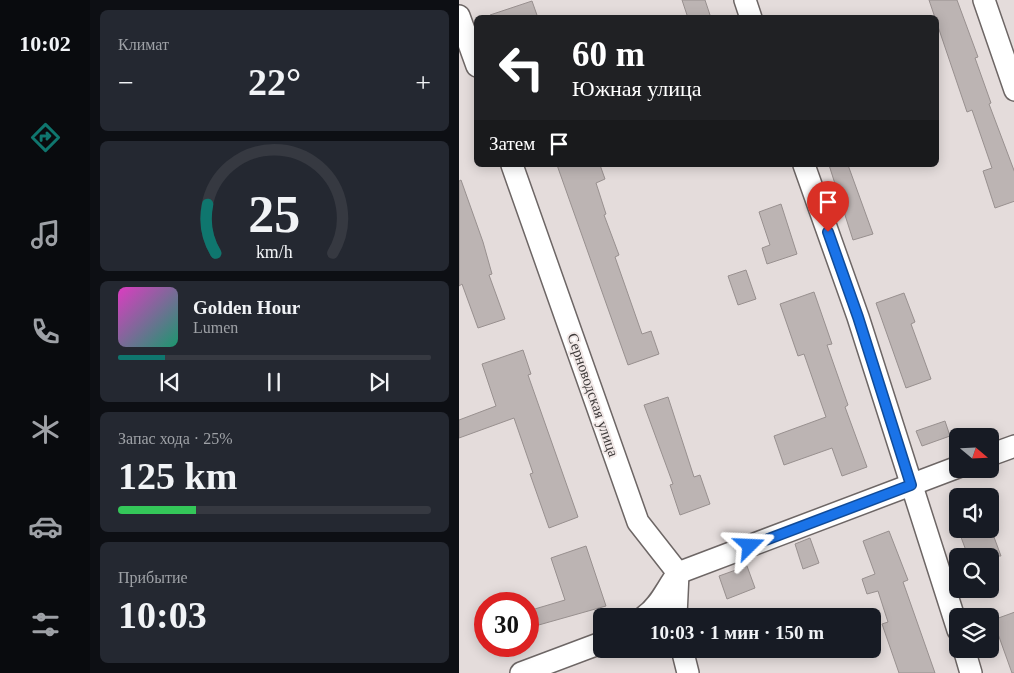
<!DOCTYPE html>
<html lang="ru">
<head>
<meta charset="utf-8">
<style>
	:root { --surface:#171b24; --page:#242831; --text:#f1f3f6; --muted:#9ea1a6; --line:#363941; --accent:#0f766e }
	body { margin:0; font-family:Georgia,serif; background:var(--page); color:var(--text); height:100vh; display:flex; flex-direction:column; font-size:19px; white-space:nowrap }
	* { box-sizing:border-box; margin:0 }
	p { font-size:16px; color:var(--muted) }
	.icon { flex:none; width:28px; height:28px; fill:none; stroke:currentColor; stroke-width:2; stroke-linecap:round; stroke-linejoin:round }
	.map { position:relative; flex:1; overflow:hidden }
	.details { display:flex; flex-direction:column; gap:10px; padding:10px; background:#0d0f14; width:369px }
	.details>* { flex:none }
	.top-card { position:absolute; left:15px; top:15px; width:465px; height:152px; border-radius:8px; box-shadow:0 2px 12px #0003; background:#202124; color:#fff; overflow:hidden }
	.needle { width:32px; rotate:109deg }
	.buttons { position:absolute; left:490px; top:428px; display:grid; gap:10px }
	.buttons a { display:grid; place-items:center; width:50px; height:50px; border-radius:8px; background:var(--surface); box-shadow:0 2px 12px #0003; font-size:25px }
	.speed { position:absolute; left:15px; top:592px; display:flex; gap:10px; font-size:25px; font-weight:700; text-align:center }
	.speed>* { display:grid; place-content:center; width:65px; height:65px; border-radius:50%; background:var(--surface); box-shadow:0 2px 12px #0003; line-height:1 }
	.speed .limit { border:8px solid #d22; background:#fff; color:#111 }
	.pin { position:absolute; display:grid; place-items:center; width:42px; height:42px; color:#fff; margin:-51px -21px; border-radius:50% 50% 50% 0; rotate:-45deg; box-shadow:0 0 5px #0007 }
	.pin .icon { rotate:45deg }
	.me { position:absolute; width:55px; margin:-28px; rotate:69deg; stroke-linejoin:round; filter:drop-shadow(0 0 4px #0008) }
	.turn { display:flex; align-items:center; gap:18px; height:105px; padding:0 15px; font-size:22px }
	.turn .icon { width:65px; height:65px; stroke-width:2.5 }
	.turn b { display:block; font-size:35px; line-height:42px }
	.then { display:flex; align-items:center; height:48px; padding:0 15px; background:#0003; gap:10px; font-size:19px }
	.big { font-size:38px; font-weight:700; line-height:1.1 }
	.details .card { flex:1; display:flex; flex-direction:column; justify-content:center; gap:8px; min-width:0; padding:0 18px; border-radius:8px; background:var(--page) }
	.details .dial { align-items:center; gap:0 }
	.dial svg { height:130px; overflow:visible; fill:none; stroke:var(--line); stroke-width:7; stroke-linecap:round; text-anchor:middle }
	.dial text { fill:var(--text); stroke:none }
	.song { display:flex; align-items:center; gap:15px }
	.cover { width:60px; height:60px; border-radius:8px; background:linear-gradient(135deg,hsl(310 70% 55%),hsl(160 70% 35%)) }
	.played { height:5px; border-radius:2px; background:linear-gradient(90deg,var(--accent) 15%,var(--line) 15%) }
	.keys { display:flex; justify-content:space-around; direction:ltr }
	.heat { display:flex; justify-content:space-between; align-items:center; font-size:28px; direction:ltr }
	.charge { height:8px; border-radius:4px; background:linear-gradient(90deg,#34c759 25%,var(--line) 0) }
	.trip { position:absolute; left:134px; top:608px; width:288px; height:50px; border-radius:8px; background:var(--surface); box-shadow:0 2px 12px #0003; font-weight:700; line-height:50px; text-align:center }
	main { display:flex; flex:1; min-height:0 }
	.menu { display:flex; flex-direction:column; width:90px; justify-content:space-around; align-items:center; background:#090b0e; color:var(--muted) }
	.menu .icon { width:35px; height:35px }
	.menu .selected { color:var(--accent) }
	.menu b { font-size:22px; color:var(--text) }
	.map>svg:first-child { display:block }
</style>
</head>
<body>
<main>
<nav class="menu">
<b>10:02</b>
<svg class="icon selected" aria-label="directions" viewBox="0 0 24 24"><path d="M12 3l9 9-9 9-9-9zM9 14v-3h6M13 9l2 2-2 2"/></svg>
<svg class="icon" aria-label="music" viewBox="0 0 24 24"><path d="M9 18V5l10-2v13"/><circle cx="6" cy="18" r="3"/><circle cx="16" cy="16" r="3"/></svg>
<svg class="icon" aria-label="phone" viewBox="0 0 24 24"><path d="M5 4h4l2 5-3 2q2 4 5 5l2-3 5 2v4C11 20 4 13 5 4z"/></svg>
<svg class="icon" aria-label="climate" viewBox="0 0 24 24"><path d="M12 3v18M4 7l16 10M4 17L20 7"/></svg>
<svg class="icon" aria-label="car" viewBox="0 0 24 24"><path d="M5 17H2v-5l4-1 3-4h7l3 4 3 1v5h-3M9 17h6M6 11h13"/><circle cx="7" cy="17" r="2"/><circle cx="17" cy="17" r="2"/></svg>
<svg class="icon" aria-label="filters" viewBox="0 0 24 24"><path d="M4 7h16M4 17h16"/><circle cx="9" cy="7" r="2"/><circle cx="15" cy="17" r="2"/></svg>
</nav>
<section class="details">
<div class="card"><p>Климат</p>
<div class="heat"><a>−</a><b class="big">22°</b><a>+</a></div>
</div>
<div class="card dial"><svg viewBox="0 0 100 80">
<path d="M14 69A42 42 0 1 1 86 69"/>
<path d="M14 69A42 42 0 0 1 9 39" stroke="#0f766e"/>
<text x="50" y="56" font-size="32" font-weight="700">25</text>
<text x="50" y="72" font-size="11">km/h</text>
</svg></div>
<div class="card">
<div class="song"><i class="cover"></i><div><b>Golden Hour</b><p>Lumen</p></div></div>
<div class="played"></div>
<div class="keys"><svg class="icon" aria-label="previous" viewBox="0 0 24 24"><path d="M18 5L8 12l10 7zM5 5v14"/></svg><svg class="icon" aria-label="pause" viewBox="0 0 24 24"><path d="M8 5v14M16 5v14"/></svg><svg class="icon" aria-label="next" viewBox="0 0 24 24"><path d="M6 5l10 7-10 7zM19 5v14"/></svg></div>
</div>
<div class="card"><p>Запас хода · 25%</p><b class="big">125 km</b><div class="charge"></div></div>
<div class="card"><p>Прибытие</p><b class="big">10:03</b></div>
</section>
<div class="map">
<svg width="556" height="673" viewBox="0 0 556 673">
	<rect width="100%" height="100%" fill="#e4dcdb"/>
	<g fill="#bcb4b3" stroke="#98908f">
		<path d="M 223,0 L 246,0 L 252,18 L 229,18 Z"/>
		<path d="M 470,0 L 498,0 L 519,57 L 516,58 L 532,103 L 530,104 L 556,173 L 556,201 L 536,208 L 524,171 L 533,168 L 513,110 L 508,112 Z"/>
		<path d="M 73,1 L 79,18 L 32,18 L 31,15 Z"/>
		<path d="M 98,165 L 141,165 L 146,179 L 137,183 L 147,214 L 145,215 L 160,255 L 156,257 L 183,334 L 192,331 L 200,354 L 169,365 Z"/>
		<path d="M 370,165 L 389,165 L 414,234 L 394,240 Z"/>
		<path d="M 2,180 L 24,242 L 33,274 L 30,275 L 46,319 L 19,328 L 3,284 L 0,286 L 0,181 Z"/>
		<path d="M 322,204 L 338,254 L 308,264 L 303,248 L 311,245 L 300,212 Z"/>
		<path d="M 287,270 L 297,299 L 279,305 L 269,276 Z"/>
		<path d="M 355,292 L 373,344 L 368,345 L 389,405 L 386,407 L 408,467 L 383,476 L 373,448 L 325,465 L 315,436 L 367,417 L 345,354 L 339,356 L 321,304 Z"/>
		<path d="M 445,293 L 456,322 L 452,324 L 472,379 L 447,388 L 417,303 Z"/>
		<path d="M 64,350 L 72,374 L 69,375 L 119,517 L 90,528 L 71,474 L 74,473 L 55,418 L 0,438 L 0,420 L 37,406 L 23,364 Z"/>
		<path d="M 209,397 L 235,477 L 241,475 L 251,504 L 221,515 L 211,485 L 214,484 L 185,405 Z"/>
		<path d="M 486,421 L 491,436 L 463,446 L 457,431 Z"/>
		<path d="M 499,529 L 532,529 L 542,556 L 509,556 Z"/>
		<path d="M 430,531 L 449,580 L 444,582 L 476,673 L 440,673 L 423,624 L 429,622 L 419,591 L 408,594 L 403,579 L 416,574 L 404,541 Z"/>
		<path d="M 351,538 L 360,563 L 344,569 L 336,544 Z"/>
		<path d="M 127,546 L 147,606 L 69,628 L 69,611 L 106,600 L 92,558 Z"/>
		<path d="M 288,566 L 296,588 L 268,599 L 260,576 Z"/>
		<path d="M 556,612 L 556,673 L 553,673 L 534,620 Z"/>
	</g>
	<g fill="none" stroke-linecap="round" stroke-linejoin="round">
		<g stroke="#6d6665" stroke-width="24">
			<g id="minor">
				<path d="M 286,0 L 292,18"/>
				<path d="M 525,0 L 556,90"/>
				<path d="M 0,16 L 18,66"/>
				<path d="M 53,165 L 179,522 L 219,573 L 217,616"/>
				<path d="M 345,165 L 399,317 L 499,630"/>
				<path d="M 531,455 L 556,446"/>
				<path d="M 186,616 C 201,606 208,587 219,573 L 499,467"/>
				<path d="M 223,649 L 229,673"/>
				<path d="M 505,649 L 512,673"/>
				<path d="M 62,673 L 142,643"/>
			</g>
		</g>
		<use href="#minor" stroke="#fff" stroke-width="21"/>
	</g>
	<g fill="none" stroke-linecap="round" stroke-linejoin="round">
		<g stroke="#114b97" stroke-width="12">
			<path id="route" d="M 291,546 L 452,485 L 399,317 L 369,232"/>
		</g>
		<use href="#route" stroke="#1a73e8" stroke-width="9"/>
	</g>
	<g text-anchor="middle" stroke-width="4" stroke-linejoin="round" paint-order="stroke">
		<g font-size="15" fill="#3d3939" stroke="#f2e9e8">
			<text transform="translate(134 395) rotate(71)" y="5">Серноводская улица</text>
		</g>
	</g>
</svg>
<div class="buttons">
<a><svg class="needle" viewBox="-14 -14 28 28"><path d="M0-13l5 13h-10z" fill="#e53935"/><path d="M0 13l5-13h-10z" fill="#9ea1a6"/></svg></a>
<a><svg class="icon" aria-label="sound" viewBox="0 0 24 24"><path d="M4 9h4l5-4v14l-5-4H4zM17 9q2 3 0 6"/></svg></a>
<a><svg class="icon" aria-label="search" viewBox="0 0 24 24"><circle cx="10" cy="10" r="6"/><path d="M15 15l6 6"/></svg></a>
<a><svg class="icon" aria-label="layers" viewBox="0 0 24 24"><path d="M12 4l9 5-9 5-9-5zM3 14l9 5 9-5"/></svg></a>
</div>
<div class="speed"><div class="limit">30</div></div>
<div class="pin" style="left:369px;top:232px;background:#d93025"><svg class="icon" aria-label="arrive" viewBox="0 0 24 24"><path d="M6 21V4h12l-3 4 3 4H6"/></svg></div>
<svg class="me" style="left:291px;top:546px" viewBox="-20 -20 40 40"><path d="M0-17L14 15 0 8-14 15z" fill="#1a73e8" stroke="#fff" stroke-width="4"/></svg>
<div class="trip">10:03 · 1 мин · 150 m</div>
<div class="top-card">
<div class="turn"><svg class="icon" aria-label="left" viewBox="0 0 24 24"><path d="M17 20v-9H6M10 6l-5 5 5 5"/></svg><div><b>60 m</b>Южная улица</div></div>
<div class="then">Затем<svg class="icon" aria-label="arrive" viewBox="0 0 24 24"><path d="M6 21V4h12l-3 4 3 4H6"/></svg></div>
</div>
</div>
</main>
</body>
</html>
